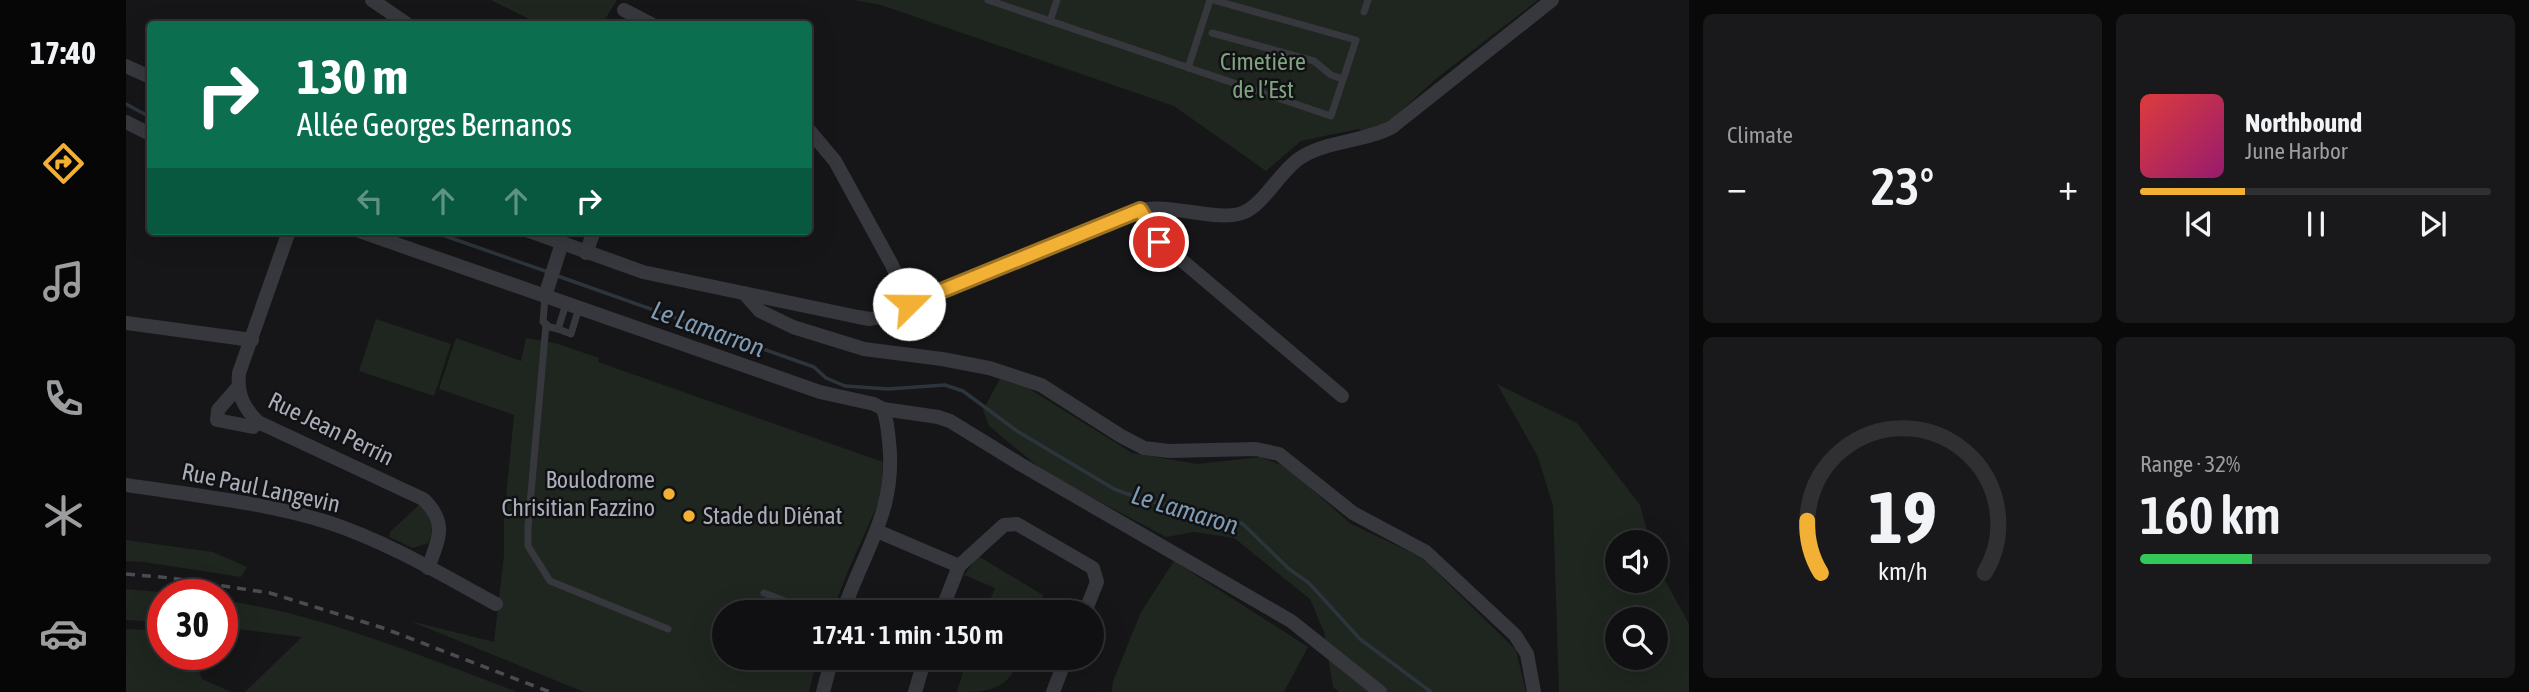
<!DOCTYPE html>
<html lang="en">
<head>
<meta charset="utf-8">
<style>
	:root { --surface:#101012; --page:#19191b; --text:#f1f3f6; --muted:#9c9d9f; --line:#303032; --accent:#f2b134 }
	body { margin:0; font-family:"Asap Condensed",sans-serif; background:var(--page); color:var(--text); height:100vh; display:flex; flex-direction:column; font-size:26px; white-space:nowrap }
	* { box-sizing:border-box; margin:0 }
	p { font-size:23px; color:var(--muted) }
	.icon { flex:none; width:38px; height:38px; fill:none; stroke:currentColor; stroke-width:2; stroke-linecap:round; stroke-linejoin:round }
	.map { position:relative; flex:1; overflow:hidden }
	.drawer { display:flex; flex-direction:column; gap:14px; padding:14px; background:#09090a; width:840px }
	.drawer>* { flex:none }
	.top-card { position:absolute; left:21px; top:21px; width:665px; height:214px; border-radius:7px; box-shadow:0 7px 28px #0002,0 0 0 2px var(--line); background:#0b6e4f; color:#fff; overflow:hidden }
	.fabs { position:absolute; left:1479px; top:530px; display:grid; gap:14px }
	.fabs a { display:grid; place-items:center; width:63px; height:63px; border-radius:50%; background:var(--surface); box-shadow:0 7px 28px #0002,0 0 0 2px var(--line); font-size:35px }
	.speed { position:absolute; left:21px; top:579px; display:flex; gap:14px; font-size:35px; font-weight:700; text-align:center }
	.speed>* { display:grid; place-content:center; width:91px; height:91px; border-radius:50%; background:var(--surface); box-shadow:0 7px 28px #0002,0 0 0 2px var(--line); line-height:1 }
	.speed .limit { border:10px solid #d22; background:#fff; color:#111 }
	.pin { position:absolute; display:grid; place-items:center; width:60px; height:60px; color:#fff; margin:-30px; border:4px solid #fff; border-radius:50%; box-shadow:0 2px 7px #0007 }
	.me { position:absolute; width:77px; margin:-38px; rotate:68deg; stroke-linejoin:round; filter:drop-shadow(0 0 5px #0008) }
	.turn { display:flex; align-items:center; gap:24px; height:147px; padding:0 35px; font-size:32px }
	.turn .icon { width:91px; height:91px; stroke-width:2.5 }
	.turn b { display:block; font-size:49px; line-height:60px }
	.lanes { display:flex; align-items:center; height:66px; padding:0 35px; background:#0003; justify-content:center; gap:35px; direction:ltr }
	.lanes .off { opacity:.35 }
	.big { font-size:52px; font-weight:600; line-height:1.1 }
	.drawer .widget { flex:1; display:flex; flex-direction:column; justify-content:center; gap:10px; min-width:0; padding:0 24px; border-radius:10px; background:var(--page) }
	.drawer .dial { align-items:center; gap:0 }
	.dial svg { height:182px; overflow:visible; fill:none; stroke:var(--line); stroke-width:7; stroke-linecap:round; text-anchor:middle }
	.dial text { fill:var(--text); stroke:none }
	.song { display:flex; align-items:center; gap:21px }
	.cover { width:84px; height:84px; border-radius:10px; background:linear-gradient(135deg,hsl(0 70% 55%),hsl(320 70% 35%)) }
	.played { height:7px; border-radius:4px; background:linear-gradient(90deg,var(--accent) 30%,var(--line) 30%) }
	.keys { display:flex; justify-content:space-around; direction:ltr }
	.heat { display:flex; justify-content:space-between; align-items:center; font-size:38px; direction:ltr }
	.charge { height:10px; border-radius:5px; background:linear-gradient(90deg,#34c759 32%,var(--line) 0) }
	.drawer .tiles { flex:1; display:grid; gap:14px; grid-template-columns:repeat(2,1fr) }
	.trip { position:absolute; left:586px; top:600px; width:392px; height:70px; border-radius:35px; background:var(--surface); box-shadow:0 7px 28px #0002,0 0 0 2px var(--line); font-weight:600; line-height:70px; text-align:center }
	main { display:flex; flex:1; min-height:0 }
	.tabs { display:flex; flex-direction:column; width:126px; justify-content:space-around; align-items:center; background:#060607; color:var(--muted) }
	.tabs .icon { width:49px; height:49px }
	.tabs .selected { color:var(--accent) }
	.tabs b { font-size:32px; color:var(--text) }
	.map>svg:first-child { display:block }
</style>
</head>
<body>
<main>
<nav class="tabs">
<b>17:40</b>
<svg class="icon selected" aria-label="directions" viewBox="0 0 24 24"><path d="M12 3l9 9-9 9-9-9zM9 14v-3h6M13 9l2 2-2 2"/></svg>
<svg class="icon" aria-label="music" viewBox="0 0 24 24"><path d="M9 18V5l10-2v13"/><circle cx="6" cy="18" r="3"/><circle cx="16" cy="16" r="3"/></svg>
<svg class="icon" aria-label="phone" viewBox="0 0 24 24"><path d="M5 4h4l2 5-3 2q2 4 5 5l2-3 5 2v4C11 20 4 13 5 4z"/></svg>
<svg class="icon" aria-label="climate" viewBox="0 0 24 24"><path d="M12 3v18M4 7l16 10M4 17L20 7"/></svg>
<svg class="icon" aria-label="car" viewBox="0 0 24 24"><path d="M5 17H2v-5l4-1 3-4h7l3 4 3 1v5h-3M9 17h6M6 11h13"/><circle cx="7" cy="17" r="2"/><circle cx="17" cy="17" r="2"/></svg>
</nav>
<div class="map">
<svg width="1563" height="692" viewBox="0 0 1563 692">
	<rect width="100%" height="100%" fill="#161618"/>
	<g fill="#1e261f" fill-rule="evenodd">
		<path d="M 365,0 L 491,0 L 476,24 L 413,24 Z"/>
		<path d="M 728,0 L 1412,0 L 1311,78 L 1266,119 L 1241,132 L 1232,129 L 1175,141 L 1140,171 L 1048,106 L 755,5 Z"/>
		<path d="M 250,319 L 325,344 L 308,396 L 233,371 Z"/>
		<path d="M 330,338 L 395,361 L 400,338 L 429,343 L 473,358 L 472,362 L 757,462 L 755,497 L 722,571 L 706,612 L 598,612 L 598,658 L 691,658 L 683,692 L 458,692 L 284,621 L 368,642 L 378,555 L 378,518 L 388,415 L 313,389 Z"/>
		<path d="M 874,379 L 902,388 L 1006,453 L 1071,464 L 1135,457 L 1162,468 L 1225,524 L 1295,557 L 1390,650 L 1400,692 L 1213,692 L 1207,687 L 1198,632 L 1184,599 L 1108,538 L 1068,532 L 1040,537 L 920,473 L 863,426 L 857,410 Z"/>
		<path d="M 1371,384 L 1451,423 L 1514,505 L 1524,542 L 1491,542 L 1491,581 L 1530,581 L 1530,564 L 1563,624 L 1563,692 L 1433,692 L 1427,506 L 1412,457 ZM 1491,620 L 1530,620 L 1530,658 L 1491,658 Z"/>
		<path d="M 294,504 C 307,512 309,530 302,543 L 287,548 L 263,537 L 264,532 Z"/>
		<path d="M 0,540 L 87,552 L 121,567 L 115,577 L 18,562 L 0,561 Z"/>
		<path d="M 852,556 L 917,595 L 910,612 L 859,612 L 869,588 L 838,575 Z"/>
		<path d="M 1048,561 L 1182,647 L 1158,692 L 986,692 L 987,681 L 1015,612 Z"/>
		<path d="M 0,589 L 66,595 L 37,595 L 37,622 L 0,620 Z"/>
		<path d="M 96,600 C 198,615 295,656 391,692 L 119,692 L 176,637 L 96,627 Z"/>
		<path d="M 0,629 L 37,631 L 37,654 L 66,655 L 76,679 L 105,692 L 0,692 Z"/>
		<path d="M 841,658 L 894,658 C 882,691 862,692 831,692 Z"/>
	</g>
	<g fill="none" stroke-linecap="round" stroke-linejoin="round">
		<g stroke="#2c353c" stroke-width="3.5">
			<path d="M 0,104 L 24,117"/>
			<path d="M 305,231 L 422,272"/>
			<path d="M 429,275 L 688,367 L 700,378 L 719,386 L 762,389 L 819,385 L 837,391 L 891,431 L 988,489 L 1018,500 L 1096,516 L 1117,524 L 1163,569 L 1183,583 L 1234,639 L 1305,692"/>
		</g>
		<g stroke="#37383d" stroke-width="7">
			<path d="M 862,0 L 1205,116 L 1230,40 L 1087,0"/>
			<path d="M 1238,12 L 1242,0"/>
			<path d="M 924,21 L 931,0"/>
			<path d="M 1086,33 L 1188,61 L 1205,75 L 1217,79"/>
			<path d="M 1062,68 L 1084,0"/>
			<path d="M 419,296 L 417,322 L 424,327 L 432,329 L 440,304"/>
			<path d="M 420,324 L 402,527 L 402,546 L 424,581 L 542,629"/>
			<path d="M 432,329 L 445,334 L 453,308"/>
			<path d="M 638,593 L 664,603 L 672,612"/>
		</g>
		<g stroke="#37383d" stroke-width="14">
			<path d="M 246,0 L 281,24"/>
			<path d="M 498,10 L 525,24"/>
			<path d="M 0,66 L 24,77"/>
			<path d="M 0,122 L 24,134"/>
			<path d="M 682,129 L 709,161 L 766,265 L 783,304"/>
			<path d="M 1014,210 L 1033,241 L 1216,396"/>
			<path d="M 163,231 L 113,373 C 111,394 117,407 132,422 L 297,499 C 322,522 313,539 302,568"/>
			<path d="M 233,231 L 694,392 L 748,404 L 757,409 L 812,417 L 824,421 L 894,464 L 1165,621 L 1254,692"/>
			<path d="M 403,231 L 517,272 L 732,317 L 744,319 L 754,317 L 1014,210 C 1045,203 1090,222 1116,213 C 1138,205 1153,172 1174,158 C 1199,141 1238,142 1266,127 L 1426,0"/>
			<path d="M 460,253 L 468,231"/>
			<path d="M 618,293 L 634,311 L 667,327 L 738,349 L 816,359 L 863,368 L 915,385 L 995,436 L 1018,448 L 1043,451 L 1130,449 L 1153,454 L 1227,513 L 1300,552 L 1389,635 L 1401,654 L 1408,692"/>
			<path d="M 419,296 L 436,243"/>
			<path d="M 0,323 L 126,340"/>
			<path d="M 112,387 L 92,410 L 91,420 L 127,427 L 132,422"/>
			<path d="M 0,485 C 66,495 136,502 201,522 C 260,541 315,574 370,604"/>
			<path d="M 751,531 L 833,566"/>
			<path d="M 717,612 C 738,549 771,511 763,441 C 762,430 761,419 757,409"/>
			<path d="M 815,612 L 833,566 L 878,525 L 891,524 L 967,568 L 971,582 L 959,612"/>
			<path d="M 697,692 L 706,658"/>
			<path d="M 789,692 L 799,658"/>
			<path d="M 927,692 L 940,658"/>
		</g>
		<path stroke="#4a4c52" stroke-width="3.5" stroke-dasharray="9 7" stroke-linecap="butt" d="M 0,574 L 45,578 L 144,593 L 257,628 L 424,692"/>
	</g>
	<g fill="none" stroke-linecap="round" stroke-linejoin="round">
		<g stroke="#9d7322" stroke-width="18">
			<path id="route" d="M 783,304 L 1014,210 L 1033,242"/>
		</g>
		<use href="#route" stroke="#f2b134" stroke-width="12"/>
	</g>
	<g fill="#f2b134" stroke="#111113" stroke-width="2.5">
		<circle cx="543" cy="494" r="7"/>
		<circle cx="563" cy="516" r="7"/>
	</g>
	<g text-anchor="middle" stroke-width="5" stroke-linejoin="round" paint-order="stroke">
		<g font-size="24" fill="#7fa381" stroke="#111113">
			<text x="1137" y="70">Cimetière<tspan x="1137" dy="28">de l’Est</tspan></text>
		</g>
		<g font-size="24" fill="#a8adb8" stroke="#111113">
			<text transform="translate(205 429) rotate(26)" y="8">Rue Jean Perrin</text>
			<text transform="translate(135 488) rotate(12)" y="8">Rue Paul Langevin</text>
		</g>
		<g font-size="24" fill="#a8adb8" stroke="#111113" text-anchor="end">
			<text x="529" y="488">Boulodrome<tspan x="529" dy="28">Chrisitian Fazzino</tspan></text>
			<text x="577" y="524" text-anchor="start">Stade du Diénat</text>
		</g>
		<g font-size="26" font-style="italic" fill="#7f9bb3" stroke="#111113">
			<text transform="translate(582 329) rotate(20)" y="9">Le Lamarron</text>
			<text transform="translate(1059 510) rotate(17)" y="9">Le Lamaron</text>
		</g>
	</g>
</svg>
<div class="fabs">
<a><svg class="icon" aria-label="sound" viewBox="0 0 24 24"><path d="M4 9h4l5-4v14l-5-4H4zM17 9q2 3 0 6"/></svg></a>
<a><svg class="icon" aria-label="search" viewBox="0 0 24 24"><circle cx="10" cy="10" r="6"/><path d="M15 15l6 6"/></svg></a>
</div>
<div class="speed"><div class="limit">30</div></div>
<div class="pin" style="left:1033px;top:242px;background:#d93025"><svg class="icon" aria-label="arrive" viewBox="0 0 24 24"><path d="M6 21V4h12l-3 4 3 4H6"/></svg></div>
<svg class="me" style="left:783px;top:304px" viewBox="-20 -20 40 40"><circle r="19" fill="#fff"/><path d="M0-13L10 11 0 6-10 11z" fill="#f2b134"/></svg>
<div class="trip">17:41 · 1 min · 150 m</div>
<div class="top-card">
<div class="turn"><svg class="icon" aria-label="right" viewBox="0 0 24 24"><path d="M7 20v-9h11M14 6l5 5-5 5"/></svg><div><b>130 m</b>Allée Georges Bernanos</div></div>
<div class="lanes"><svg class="icon off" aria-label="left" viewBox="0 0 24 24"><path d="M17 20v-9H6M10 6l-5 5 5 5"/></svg><svg class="icon off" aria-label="ahead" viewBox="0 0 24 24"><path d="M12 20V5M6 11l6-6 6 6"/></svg><svg class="icon off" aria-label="ahead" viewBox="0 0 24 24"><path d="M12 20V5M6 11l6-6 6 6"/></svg><svg class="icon" aria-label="right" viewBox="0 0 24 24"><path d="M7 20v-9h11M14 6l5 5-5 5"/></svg></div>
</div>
</div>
<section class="drawer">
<div class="tiles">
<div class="widget"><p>Climate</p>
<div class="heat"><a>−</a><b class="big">23°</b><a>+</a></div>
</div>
<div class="widget">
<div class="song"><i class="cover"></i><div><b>Northbound</b><p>June Harbor</p></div></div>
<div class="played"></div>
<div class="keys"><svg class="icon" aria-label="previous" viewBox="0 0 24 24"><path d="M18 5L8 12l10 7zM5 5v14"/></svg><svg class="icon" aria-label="pause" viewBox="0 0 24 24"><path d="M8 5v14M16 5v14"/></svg><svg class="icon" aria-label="next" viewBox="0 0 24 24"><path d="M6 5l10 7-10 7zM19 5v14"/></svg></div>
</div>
<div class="widget dial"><svg viewBox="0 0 100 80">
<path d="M14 69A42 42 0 1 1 86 69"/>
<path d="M14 69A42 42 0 0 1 8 46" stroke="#f2b134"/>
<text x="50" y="56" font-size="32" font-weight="700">19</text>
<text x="50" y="72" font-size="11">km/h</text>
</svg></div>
<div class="widget"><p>Range · 32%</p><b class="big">160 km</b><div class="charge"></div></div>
</div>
</section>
</main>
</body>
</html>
